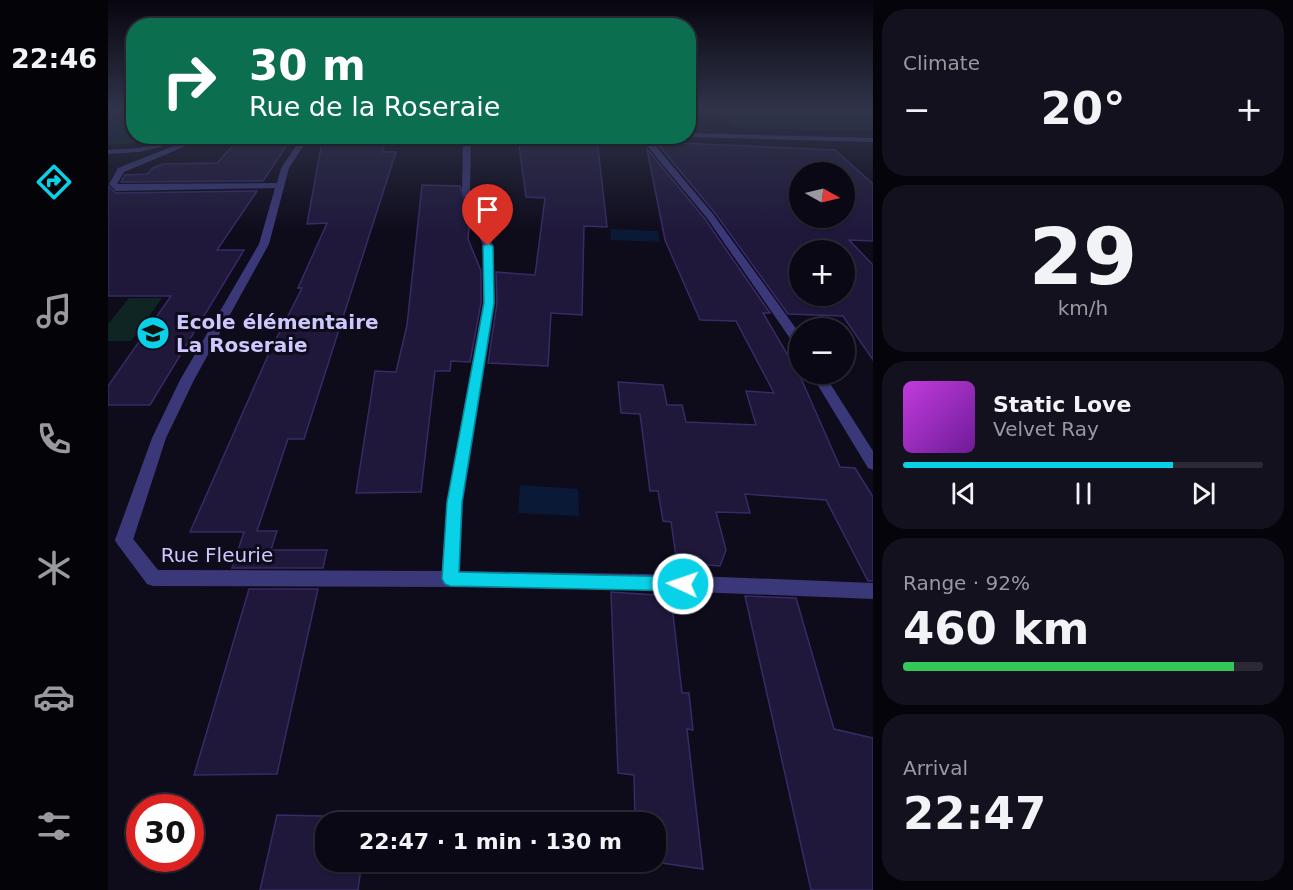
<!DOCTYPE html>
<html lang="en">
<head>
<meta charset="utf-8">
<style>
	:root { --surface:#0a0814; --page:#13111d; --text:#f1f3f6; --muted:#999aa0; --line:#2a2934; --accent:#09d2e8 }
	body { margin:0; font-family:"DejaVu Sans",sans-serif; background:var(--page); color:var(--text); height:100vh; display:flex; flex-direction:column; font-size:22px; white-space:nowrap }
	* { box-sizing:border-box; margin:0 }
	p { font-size:20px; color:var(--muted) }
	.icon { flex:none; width:33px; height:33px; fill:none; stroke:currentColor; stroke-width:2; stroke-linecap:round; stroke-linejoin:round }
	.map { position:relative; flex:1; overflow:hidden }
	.panel { display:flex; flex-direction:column; gap:9px; padding:9px; background:#06040b; width:420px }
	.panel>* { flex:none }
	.top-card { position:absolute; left:18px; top:18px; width:570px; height:126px; border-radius:24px; box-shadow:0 2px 4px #0004,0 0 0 2px var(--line); background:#0b6e4f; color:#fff; overflow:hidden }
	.needle { width:39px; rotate:98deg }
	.tools { position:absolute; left:681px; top:162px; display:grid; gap:12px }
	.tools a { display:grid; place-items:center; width:66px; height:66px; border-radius:50%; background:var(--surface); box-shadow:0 2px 4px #0004,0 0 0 2px var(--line); font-size:30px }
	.speed { position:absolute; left:18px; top:794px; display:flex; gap:12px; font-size:30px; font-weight:700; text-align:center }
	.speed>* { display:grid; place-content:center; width:78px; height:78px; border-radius:50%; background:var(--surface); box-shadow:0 2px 4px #0004,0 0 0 2px var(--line); line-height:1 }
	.speed .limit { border:9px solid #d22; background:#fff; color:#111 }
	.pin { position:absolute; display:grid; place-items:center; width:51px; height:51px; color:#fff; margin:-62px -26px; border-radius:50% 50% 50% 0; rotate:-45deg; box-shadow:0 0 6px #0007 }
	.pin .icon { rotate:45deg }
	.me { position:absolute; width:66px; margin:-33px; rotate:273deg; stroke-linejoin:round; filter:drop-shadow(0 0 4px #0008) }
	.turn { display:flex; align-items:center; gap:21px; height:126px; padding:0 24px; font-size:27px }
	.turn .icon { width:78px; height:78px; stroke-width:2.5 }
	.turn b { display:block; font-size:42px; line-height:51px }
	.big { font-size:45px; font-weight:700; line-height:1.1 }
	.panel .card { flex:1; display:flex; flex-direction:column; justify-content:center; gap:9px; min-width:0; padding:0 21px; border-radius:24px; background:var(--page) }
	.panel .dial { align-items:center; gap:0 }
	.dial b { font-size:78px; line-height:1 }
	.song { display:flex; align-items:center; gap:18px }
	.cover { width:72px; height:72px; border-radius:9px; background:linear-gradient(135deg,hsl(290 70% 55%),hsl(280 70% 35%)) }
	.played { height:6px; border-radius:3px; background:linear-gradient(90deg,var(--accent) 75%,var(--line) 75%) }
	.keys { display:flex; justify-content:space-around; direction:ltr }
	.heat { display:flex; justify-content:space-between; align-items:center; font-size:33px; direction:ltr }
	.charge { height:9px; border-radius:4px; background:linear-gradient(90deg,#34c759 92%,var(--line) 0) }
	.trip { position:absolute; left:207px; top:812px; width:351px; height:60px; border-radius:24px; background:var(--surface); box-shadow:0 2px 4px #0004,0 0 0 2px var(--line); font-weight:700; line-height:60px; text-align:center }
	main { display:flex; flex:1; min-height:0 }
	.tab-bar { display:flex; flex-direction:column; width:108px; justify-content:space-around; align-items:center; background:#040308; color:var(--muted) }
	.tab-bar .icon { width:42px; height:42px }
	.tab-bar .current { color:var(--accent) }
	.tab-bar b { font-size:27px; color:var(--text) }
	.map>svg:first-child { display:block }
</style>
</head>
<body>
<main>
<nav class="tab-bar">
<b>22:46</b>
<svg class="icon current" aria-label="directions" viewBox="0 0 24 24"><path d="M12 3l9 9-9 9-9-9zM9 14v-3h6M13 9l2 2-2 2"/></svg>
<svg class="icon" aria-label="music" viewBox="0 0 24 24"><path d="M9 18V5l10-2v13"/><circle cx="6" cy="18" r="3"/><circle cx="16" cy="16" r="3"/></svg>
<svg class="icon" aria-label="phone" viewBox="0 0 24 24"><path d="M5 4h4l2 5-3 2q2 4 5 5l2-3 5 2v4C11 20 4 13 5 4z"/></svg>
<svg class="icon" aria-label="climate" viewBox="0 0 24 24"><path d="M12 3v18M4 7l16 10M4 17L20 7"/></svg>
<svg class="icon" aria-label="car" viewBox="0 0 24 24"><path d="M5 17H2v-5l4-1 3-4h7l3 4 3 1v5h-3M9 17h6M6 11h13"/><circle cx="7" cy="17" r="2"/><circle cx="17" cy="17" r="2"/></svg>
<svg class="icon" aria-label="filters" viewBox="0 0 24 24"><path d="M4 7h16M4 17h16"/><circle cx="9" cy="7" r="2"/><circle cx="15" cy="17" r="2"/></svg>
</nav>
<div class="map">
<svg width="765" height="890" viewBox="0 0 765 890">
	<rect width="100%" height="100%" fill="#0e0b1b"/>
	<g fill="#0f2524">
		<path d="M 609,109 L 765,109 L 765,131 L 627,128 Z"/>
		<path d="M 25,128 L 26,136 L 49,137 L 29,143 L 0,145 L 0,134 Z"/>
		<path d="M 21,298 L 54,298 L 23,341 L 0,341 L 0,324 Z"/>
	</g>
	<g fill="#0a1a36">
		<path d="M 502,229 L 550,231 L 552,242 L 503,240 Z"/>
		<path d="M 412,485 L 470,489 L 471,516 L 410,513 Z"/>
	</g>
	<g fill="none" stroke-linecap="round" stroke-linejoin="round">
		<path fill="#0a1a36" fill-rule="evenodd" d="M 26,116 L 26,136 L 0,143 L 0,121 Z"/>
	</g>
	<g fill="#1f183b" stroke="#372b66" stroke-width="1.5" fill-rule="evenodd">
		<path d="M 146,136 L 185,136 L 155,181 L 13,182 L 17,175 L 39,174 L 45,168 L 55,164 L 109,163 L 127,143 L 141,143 Z"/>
		<path d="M 215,136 L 280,136 L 274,152 L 288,152 L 196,439 L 180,439 L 149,531 L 169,531 L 163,550 L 219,550 L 215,568 L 124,568 L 136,532 L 82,532 L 162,351 L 194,288 L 190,288 L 219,223 L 199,224 Z"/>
		<path d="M 410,137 L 489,139 L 499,227 L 476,226 L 474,315 L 443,313 L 440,366 L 380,363 L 389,303 L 388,272 L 427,275 L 437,198 L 418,197 Z"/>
		<path d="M 548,142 L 727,150 L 765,184 L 765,241 L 741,240 L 765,265 L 765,360 L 735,316 L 680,314 L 607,213 ZM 692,172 L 736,172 L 736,218 L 692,218 ZM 692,250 L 736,250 L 736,296 L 692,296 Z"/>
		<path d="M 539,149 L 597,219 L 662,313 L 655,313 L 692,376 L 732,467 L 747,468 L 765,497 L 765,581 L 760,581 L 718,500 L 637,494 L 642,513 L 608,512 L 618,550 L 612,566 L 569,563 L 563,522 L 555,521 L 550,491 L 542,491 L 532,414 L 513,413 L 510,382 L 555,385 L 559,405 L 574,405 L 578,422 L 648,425 L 638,391 L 666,393 L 628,321 L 592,320 L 557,240 Z"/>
		<path d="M 314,185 L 352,186 L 362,217 L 360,239 L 373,271 L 373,303 L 362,362 L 343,361 L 342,371 L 327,371 L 313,492 L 248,493 L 267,371 L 288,372 L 299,325 Z"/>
		<path d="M 0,186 L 8,193 L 149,191 L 109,250 L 136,250 L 42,405 L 0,405 L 0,386 L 63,296 L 0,296 Z"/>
		<path d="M 141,589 L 210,589 L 169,774 L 86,775 Z"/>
		<path d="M 503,592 L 563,596 L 574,693 L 581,693 L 585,730 L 579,729 L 595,869 L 540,861 L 548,861 L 548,822 L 527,822 L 526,775 L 510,773 Z"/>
		<path d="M 637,596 L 688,598 L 726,729 L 765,738 L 765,890 L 703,890 Z"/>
		<path d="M 169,815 L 260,817 L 260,822 L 218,822 L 218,861 L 254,861 L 250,890 L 152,890 Z"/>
	</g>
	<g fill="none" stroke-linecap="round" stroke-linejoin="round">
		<path fill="#3a3878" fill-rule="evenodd" d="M 16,533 L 22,535 L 50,570 L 342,571 L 348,573 L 351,579 L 348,585 L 342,587 L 45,586 L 39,584 L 10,545 L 7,540 L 10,535 Z"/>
		<g fill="#3a3878" fill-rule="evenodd">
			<path d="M 580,133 L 765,138 L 765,142 L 577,137 L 580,136 Z"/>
			<path d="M 91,136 L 102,136 L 16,172 L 9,184 L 169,183 L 173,168 L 195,136 L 202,136 L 181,168 L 161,244 L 86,380 L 58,438 L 25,540 L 22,545 L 16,547 L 10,545 L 7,540 L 44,438 L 72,380 L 151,244 L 167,188 L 8,191 L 1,184 L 10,168 Z"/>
			<path d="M 355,136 L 363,136 L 362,191 L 385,246 L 387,303 L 355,502 L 352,571 L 537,574 L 765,583 L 765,599 L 537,590 L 342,587 L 336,585 L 333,579 L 339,502 L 375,303 L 375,246 L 354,191 Z"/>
			<path d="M 536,136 L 543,136 L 546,144 L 605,214 L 692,334 L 692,348 L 688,347 L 599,218 L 540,147 Z"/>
			<path d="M 51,143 L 54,143 L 54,147 L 31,152 L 0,154 L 0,150 L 31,148 Z"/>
			<path d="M 703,374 L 716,374 L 765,451 L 765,470 L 760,468 Z"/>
		</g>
	</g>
	<linearGradient id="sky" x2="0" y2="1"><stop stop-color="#08060f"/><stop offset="0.47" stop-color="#30344a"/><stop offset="1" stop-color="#30344a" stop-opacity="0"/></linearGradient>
	<rect width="765" height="233" fill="url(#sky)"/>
	<path fill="#09d2e8" stroke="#068897" stroke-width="1.5" d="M 380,243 L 385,246 L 386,303 L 354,502 L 351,572 L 575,577 L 581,579 L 584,584 L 581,589 L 575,591 L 342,586 L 337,584 L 334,579 L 339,502 L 376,303 L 375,246 Z"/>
	<defs>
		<g id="school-disc" transform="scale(1.725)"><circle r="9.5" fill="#09d2e8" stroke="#0e0b1b"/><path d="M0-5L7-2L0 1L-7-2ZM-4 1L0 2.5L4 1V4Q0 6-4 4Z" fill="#111"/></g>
	</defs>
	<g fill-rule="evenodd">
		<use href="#school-disc" x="45" y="333"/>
	</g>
	<g text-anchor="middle" stroke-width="6" stroke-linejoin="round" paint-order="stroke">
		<g font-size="20" font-weight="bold" fill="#cdc8fd" stroke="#0e0b1b" text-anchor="start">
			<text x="68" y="329">Ecole élémentaire<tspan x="68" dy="23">La Roseraie</tspan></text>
		</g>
		<g font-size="20" fill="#cdc8fd" stroke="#0e0b1b">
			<text x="109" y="562">Rue Fleurie</text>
		</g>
	</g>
</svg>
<div class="tools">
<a><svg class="needle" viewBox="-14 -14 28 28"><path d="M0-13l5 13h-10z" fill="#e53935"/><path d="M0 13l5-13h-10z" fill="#999aa0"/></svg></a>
<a>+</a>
<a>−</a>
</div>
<div class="speed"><div class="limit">30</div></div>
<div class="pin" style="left:380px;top:246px;background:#d93025"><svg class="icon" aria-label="arrive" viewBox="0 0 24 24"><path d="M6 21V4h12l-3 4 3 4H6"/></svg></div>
<svg class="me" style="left:575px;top:584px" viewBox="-20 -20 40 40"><circle r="17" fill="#09d2e8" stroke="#fff" stroke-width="3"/><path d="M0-11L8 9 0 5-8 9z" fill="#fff"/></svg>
<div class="trip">22:47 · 1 min · 130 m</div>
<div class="top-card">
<div class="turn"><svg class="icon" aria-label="right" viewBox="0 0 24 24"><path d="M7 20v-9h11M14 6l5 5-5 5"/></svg><div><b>30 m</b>Rue de la Roseraie</div></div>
</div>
</div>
<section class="panel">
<div class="card"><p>Climate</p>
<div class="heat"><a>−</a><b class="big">20°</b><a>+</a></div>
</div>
<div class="card dial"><b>29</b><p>km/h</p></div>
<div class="card">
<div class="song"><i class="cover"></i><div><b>Static Love</b><p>Velvet Ray</p></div></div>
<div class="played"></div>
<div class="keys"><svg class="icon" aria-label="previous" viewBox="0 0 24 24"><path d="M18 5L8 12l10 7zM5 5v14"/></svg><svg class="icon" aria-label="pause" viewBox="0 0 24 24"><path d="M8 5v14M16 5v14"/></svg><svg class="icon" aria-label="next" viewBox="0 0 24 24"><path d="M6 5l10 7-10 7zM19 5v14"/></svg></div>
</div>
<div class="card"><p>Range · 92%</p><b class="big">460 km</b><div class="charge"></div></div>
<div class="card"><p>Arrival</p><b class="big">22:47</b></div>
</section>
</main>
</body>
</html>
